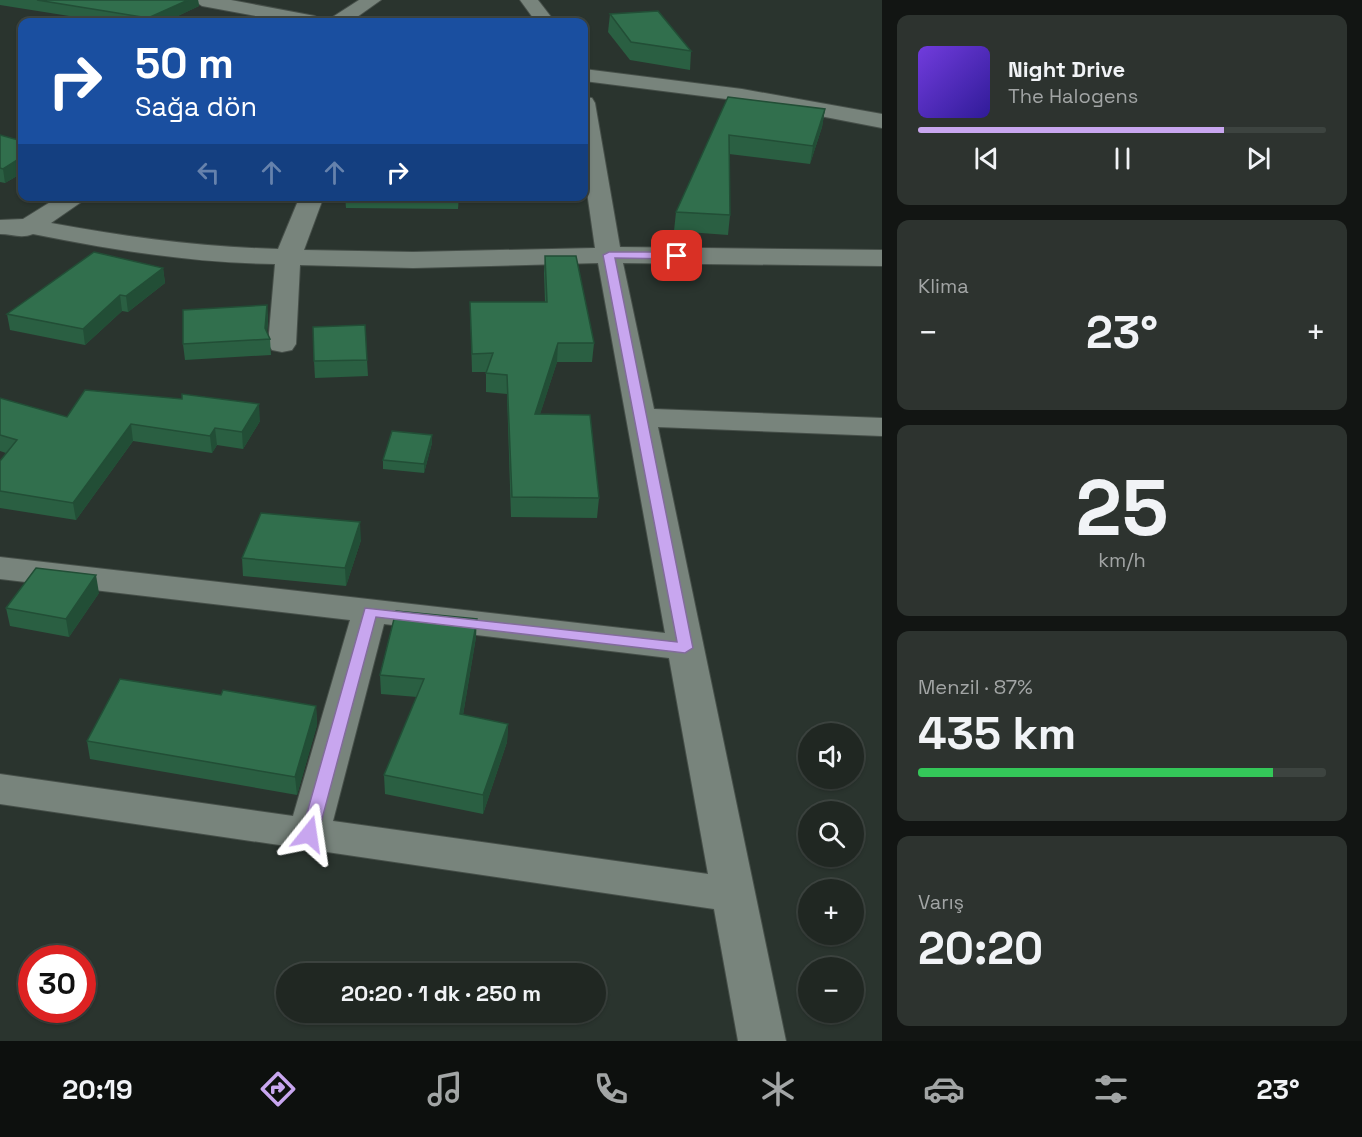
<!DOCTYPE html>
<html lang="tr">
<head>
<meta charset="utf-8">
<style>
	:root { --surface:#202722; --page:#2d332f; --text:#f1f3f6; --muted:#a2a5a5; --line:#3d4440; --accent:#c8a6ef }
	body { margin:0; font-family:"Space Grotesk",sans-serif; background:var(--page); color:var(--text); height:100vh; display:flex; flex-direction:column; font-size:22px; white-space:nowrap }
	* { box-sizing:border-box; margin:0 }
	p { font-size:20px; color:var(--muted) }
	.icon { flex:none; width:33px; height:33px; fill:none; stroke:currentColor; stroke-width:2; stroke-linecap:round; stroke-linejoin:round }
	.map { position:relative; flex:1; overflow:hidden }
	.details { display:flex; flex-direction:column; gap:15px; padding:15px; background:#121513; width:480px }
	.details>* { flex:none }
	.hud { position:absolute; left:18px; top:18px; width:570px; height:183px; border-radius:12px; box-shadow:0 2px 4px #0004,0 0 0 2px var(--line); background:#1a4fa0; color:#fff; overflow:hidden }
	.fabs { position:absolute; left:798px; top:723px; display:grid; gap:12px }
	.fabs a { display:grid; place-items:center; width:66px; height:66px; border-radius:50%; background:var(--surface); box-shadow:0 2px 4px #0004,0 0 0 2px var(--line); font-size:30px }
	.speed { position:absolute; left:18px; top:945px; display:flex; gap:12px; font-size:30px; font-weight:700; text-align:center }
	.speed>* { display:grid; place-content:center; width:78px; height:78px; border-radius:50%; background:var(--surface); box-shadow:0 2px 4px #0004,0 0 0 2px var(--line); line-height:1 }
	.speed .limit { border:9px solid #d22; background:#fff; color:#111 }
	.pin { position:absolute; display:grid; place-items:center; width:51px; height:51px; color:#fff; margin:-26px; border-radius:12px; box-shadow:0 3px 9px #0006 }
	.me { position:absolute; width:66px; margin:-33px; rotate:15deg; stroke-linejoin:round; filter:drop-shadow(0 0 4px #0008) }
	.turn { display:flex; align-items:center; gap:21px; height:126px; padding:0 18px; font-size:27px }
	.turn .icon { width:78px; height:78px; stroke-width:2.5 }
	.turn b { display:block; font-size:42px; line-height:51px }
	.lanes { display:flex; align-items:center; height:57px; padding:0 18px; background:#0003; justify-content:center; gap:30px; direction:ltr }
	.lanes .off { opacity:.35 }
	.big { font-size:45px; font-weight:600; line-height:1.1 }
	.details .card { flex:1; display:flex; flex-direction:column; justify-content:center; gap:9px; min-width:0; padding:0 21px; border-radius:12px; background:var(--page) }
	.details .dial { align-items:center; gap:0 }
	.dial b { font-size:78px; line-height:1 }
	.song { display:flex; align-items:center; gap:18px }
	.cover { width:72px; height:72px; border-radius:9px; background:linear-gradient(135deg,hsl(260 70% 55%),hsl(250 70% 35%)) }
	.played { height:6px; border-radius:3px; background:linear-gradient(90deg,var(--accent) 75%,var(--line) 75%) }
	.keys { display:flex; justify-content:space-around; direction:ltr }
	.heat { display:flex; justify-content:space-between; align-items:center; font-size:33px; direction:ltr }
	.charge { height:9px; border-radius:4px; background:linear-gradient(90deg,#34c759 87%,var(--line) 0) }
	.trip { position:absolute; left:276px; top:963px; width:330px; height:60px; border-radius:30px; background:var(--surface); box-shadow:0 2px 4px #0004,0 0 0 2px var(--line); font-weight:600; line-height:60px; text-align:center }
	.dock { display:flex; height:96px; justify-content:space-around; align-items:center; background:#0d100e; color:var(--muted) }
	.dock .icon { width:42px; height:42px }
	.dock .current { color:var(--accent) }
	.dock b { font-size:27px; color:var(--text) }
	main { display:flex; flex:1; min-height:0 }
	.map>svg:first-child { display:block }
</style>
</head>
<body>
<main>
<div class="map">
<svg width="882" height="1041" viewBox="0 0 882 1041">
	<rect width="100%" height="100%" fill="#2a342e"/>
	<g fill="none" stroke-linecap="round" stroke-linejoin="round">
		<g stroke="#464f49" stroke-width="2">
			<g id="minor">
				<path d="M 193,0 L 231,0 L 315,16 L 325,22 L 288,22 L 202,6 Z"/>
				<path d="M 359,0 L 381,0 L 350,22 L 329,22 L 331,18 Z"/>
				<path d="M 520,0 L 538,0 L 555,22 L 536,22 Z"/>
				<path d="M 584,69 L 742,89 L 882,114 L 882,128 L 742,101 L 584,81 Z"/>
				<path d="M 584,97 L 592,98 L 595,103 L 620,247 L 882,250 L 882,266 L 623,263 L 654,409 L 882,418 L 882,436 L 658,427 L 786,1041 L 738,1041 L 714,909 L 0,804 L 0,774 L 293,816 L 350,620 L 0,579 L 0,557 L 665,633 L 598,263 L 413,268 L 300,265 L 296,344 L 292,350 L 282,352 L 272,350 L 268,344 L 275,264 C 193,263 112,250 33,234 C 21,239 12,234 0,234 L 0,220 L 23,219 L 60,196 L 90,196 L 51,223 C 126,237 202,247 278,249 L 300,196 L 324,196 L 304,250 L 413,252 L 595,248 L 584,171 ZM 384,624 L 669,658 L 708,874 L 333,821 Z"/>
			</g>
		</g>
		<use href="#minor" fill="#78847c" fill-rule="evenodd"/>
	</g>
	<g fill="#2a5f42">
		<path d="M 0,0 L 198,0 L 199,6 L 165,22 L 107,22 L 0,5 Z"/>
		<path d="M 610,14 L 691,51 L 690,70 L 630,60 L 608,32 Z"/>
		<path d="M 728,97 L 825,109 L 822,127 L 810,164 L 729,154 L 730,215 L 728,235 L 674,231 L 676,212 Z"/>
		<path d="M 0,135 L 22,141 L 22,173 L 5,183 L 0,182 Z"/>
		<path d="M 345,196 L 459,196 L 458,209 L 346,208 Z"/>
		<path d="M 545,256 L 594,343 L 592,362 L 557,362 L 540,414 L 599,498 L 597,518 L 511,517 L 507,394 L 486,392 L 486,372 L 472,372 L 470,302 L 545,302 L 544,273 Z"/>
		<path d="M 163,268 L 165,283 L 128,312 L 122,311 L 85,345 L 10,330 L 7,314 Z"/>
		<path d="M 267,305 L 268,321 L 267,333 L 270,339 L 271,355 L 185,360 L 183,344 Z"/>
		<path d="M 367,360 L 368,376 L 315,378 L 314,361 Z"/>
		<path d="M 0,398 L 67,417 L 260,421 L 243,449 L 217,445 L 212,453 L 133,441 L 76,520 L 0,508 L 0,461 L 6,453 L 0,451 Z"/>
		<path d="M 432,435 L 432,443 L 424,473 L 383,469 L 383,460 Z"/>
		<path d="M 361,540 L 346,586 L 243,576 L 242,558 Z"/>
		<path d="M 99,593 L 69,637 L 10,626 L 6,608 Z"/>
		<path d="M 476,637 L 463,715 L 508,724 L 507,742 L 483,814 L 385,794 L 384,775 L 417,697 L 381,694 L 380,675 Z"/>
		<path d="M 221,695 L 316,706 L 317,725 L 297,795 L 90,759 L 87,741 Z"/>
	</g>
	<g fill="#224e36">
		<path d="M 188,0 L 198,0 L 199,6 L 165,22 L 149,22 L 148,18 Z"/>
		<path d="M 825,109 L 822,127 L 810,164 L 813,146 Z"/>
		<path d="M 22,157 L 22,173 L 5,183 L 3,169 Z"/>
		<path d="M 163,268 L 165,283 L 128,312 L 126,296 Z"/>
		<path d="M 120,295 L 122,311 L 85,345 L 83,329 Z"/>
		<path d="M 267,305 L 268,321 L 266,339 L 265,328 Z"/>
		<path d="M 558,343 L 557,362 L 534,433 L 535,414 Z"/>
		<path d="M 259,404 L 260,421 L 243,449 L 242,432 Z"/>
		<path d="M 131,424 L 133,441 L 76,520 L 73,503 Z"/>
		<path d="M 215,428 L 217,445 L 212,453 L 210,436 Z"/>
		<path d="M 432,435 L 432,443 L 424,473 L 424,464 Z"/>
		<path d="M 360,522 L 361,540 L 346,586 L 345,568 Z"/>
		<path d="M 96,575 L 99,593 L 69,637 L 66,619 Z"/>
		<path d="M 477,619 L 476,637 L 460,733 L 460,714 Z"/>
		<path d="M 316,706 L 317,725 L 297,795 L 295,777 Z"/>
		<path d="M 508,724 L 507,742 L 483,814 L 483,795 Z"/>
	</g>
	<g fill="#316f4d" stroke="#224e36" stroke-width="1.5">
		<path d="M 37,0 L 188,0 L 148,18 Z"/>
		<path d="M 658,11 L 691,51 L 631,42 L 610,14 Z"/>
		<path d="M 728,97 L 825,109 L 813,146 L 729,135 L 730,215 L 676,212 Z"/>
		<path d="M 0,135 L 22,141 L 22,157 L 3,169 L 0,168 Z"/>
		<path d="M 94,252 L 163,268 L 126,296 L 120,295 L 83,329 L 7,314 Z"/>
		<path d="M 545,256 L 576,256 L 594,343 L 558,343 L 535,414 L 590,415 L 599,498 L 512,497 L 507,375 L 486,373 L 493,353 L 472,354 L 470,302 L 547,302 Z"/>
		<path d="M 267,305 L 265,328 L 270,339 L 183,344 L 183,310 Z"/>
		<path d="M 365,325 L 367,360 L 314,361 L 313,327 Z"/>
		<path d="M 85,390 L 182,399 L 182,394 L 259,404 L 242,432 L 215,428 L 210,436 L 131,424 L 73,503 L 0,491 L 0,461 L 17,440 L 0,435 L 0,398 L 67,417 Z"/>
		<path d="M 392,431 L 432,435 L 424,464 L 383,460 Z"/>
		<path d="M 261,513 L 360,522 L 345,568 L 242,558 Z"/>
		<path d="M 36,568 L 96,575 L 66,619 L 6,608 Z"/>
		<path d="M 396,611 L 477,619 L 460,714 L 508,724 L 483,795 L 384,775 L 424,679 L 380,675 Z"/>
		<path d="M 120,679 L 221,695 L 223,690 L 316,706 L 295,777 L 87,741 Z"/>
	</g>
	<path fill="#c8a6ef" stroke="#826c9b" stroke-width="1.5" d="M 609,252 L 677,252 L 682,256 L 677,259 L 615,258 L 693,648 L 685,653 L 376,617 L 318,834 L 315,838 L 303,838 L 301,834 L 365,608 L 677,642 L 603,255 Z"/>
</svg>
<div class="fabs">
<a><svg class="icon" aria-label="sound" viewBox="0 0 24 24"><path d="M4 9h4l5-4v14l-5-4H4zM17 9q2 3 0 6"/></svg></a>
<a><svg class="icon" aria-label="search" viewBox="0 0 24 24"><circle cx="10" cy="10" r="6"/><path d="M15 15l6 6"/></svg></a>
<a>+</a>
<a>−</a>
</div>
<div class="speed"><div class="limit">30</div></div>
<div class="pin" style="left:677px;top:256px;background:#d93025"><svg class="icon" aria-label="arrive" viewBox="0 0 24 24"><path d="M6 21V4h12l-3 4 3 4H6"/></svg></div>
<svg class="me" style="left:309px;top:834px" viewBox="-20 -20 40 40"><path d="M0-17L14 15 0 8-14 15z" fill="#c8a6ef" stroke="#fff" stroke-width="4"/></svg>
<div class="trip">20:20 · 1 dk · 250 m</div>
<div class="hud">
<div class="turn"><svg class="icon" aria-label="right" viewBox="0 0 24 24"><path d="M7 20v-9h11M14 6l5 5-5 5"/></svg><div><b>50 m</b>Sağa dön</div></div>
<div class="lanes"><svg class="icon off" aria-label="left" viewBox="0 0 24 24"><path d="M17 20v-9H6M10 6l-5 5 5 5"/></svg><svg class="icon off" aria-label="ahead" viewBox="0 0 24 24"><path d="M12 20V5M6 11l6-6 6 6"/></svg><svg class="icon off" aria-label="ahead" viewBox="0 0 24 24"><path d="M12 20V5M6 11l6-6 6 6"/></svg><svg class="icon" aria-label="right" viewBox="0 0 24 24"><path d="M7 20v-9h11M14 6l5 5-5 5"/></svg></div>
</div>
</div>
<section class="details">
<div class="card">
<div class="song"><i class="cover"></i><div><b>Night Drive</b><p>The Halogens</p></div></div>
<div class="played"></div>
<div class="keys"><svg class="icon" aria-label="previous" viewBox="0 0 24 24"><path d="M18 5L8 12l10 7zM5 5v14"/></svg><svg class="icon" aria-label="pause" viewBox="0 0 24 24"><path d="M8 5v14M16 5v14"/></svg><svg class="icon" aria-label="next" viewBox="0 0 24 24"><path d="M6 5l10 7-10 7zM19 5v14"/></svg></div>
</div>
<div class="card"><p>Klima</p>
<div class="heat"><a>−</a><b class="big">23°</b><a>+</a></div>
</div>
<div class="card dial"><b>25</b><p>km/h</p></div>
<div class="card"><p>Menzil · 87%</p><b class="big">435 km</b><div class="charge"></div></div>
<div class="card"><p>Varış</p><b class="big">20:20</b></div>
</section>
</main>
<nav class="dock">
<b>20:19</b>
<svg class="icon current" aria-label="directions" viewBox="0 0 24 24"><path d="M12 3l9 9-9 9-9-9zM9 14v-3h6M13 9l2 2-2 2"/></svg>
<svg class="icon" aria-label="music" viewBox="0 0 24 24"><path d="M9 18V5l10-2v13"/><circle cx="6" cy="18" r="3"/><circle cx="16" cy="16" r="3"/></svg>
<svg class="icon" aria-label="phone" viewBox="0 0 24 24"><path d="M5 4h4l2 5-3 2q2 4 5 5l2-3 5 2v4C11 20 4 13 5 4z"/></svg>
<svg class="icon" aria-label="climate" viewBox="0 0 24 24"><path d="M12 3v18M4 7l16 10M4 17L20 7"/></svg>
<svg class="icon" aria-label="car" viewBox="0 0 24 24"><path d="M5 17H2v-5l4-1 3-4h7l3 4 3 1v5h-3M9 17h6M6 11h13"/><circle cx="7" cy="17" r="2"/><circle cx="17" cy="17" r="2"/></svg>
<svg class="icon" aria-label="filters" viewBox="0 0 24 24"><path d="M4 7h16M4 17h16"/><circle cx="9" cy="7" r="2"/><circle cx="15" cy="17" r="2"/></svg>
<b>23°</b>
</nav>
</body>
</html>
